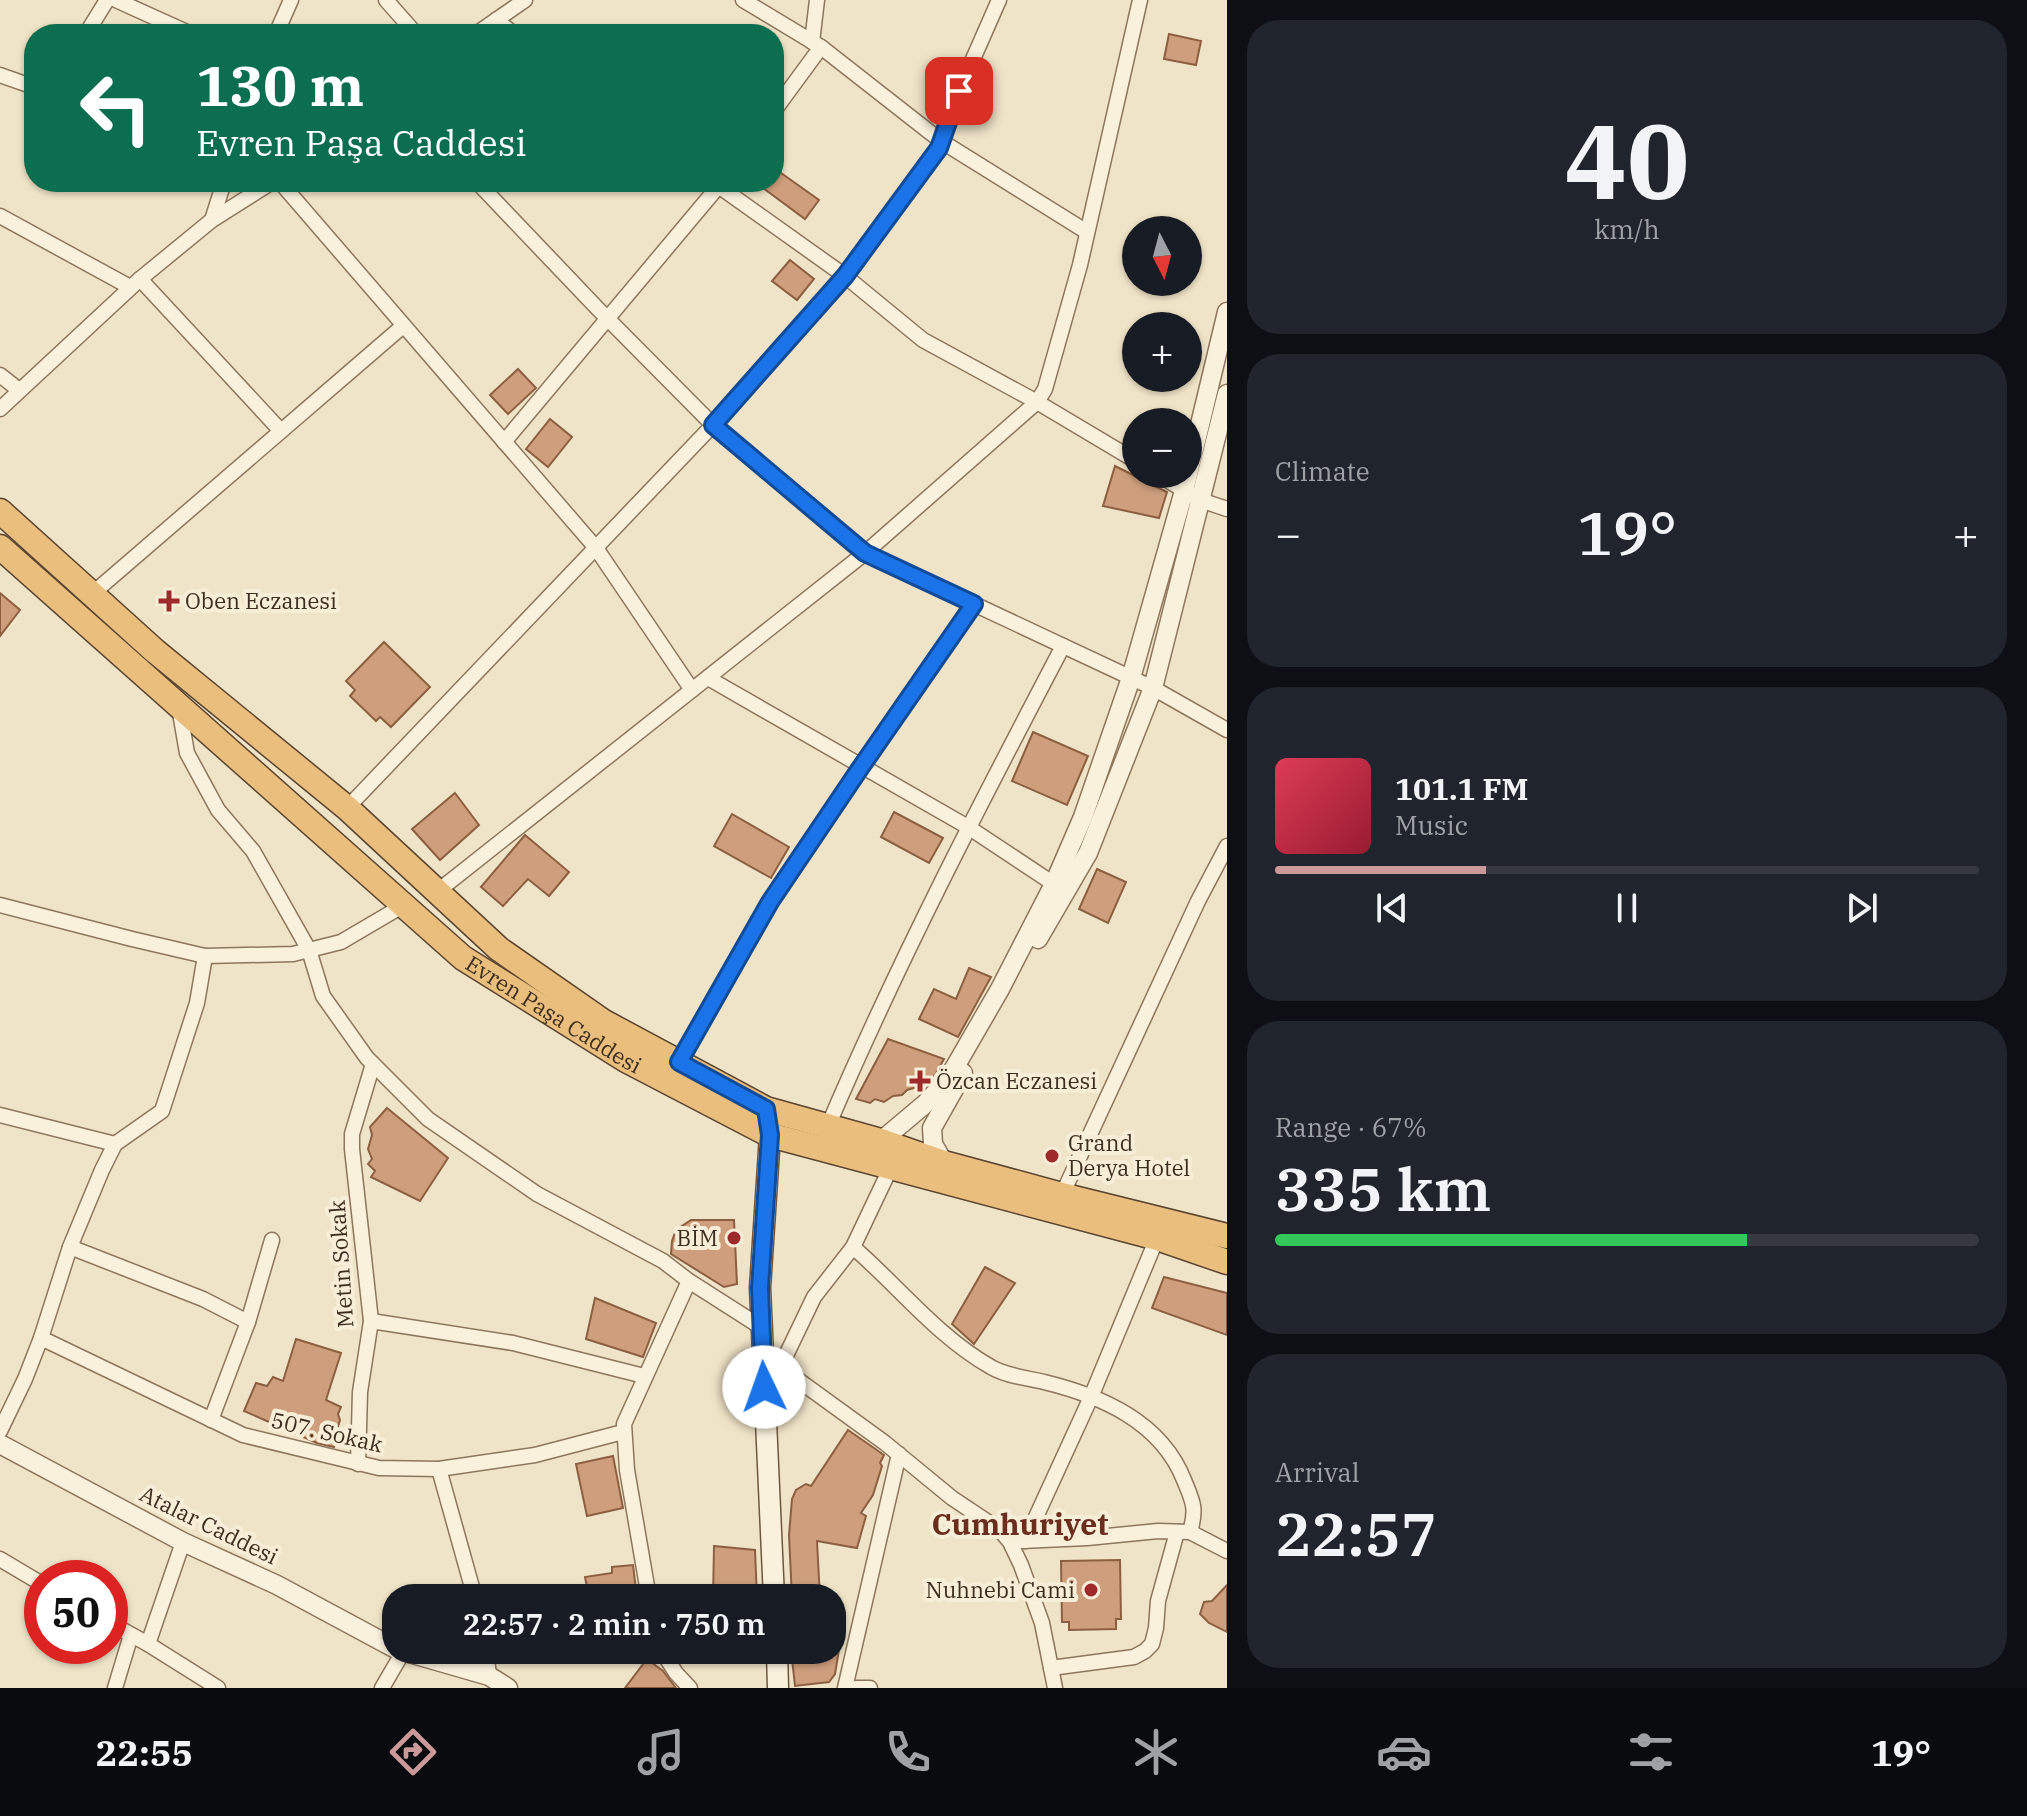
<!DOCTYPE html>
<html lang="en">
<head>
<meta charset="utf-8">
<style>
	:root { --surface:#171b24; --page:#20242c; --text:#f1f3f6; --muted:#9ea1a6; --line:#363941; --accent:#cc999b }
	body { margin:0; font-family:"IBM Plex Serif",serif; background:var(--page); color:var(--text); height:100vh; display:flex; flex-direction:column; font-size:30px; white-space:nowrap }
	* { box-sizing:border-box; margin:0 }
	p { font-size:26px; color:var(--muted) }
	.icon { flex:none; width:44px; height:44px; fill:none; stroke:currentColor; stroke-width:2; stroke-linecap:round; stroke-linejoin:round }
	.map { position:relative; flex:1; overflow:hidden }
	.panel { display:flex; flex-direction:column; gap:20px; padding:20px; background:#0d0f14; width:800px }
	.panel>* { flex:none }
	.guide { position:absolute; left:24px; top:24px; width:760px; height:168px; border-radius:32px; box-shadow:0 2px 6px #0004; background:#0b6e4f; color:#fff; overflow:hidden }
	.needle { width:52px; rotate:174deg }
	.tools { position:absolute; left:1122px; top:216px; display:grid; gap:16px }
	.tools a { display:grid; place-items:center; width:80px; height:80px; border-radius:50%; background:var(--surface); box-shadow:0 2px 6px #0004; font-size:40px }
	.speed { position:absolute; left:24px; top:1560px; display:flex; gap:16px; font-size:40px; font-weight:700; text-align:center }
	.speed>* { display:grid; place-content:center; width:104px; height:104px; border-radius:50%; background:var(--surface); box-shadow:0 2px 6px #0004; line-height:1 }
	.speed .limit { border:12px solid #d22; background:#fff; color:#111 }
	.pin { position:absolute; display:grid; place-items:center; width:68px; height:68px; color:#fff; margin:-34px; border-radius:16px; box-shadow:0 4px 12px #0006 }
	.me { position:absolute; width:88px; margin:-44px; rotate:357deg; stroke-linejoin:round; filter:drop-shadow(0 0 6px #0008) }
	.turn { display:flex; align-items:center; gap:28px; height:168px; padding:0 40px; font-size:36px }
	.turn .icon { width:104px; height:104px; stroke-width:2.5 }
	.turn b { display:block; font-size:56px; line-height:68px }
	.big { font-size:60px; font-weight:600; line-height:1.1 }
	.panel .widget { flex:1; display:flex; flex-direction:column; justify-content:center; gap:12px; min-width:0; padding:0 28px; border-radius:32px; background:var(--page) }
	.panel .dial { align-items:center; gap:0 }
	.dial b { font-size:104px; line-height:1 }
	.song { display:flex; align-items:center; gap:24px }
	.cover { width:96px; height:96px; border-radius:12px; background:linear-gradient(135deg,hsl(350 70% 55%),hsl(350 70% 35%)) }
	.played { height:8px; border-radius:4px; background:linear-gradient(90deg,var(--accent) 30%,var(--line) 30%) }
	.keys { display:flex; justify-content:space-around; direction:ltr }
	.heat { display:flex; justify-content:space-between; align-items:center; font-size:44px; direction:ltr }
	.charge { height:12px; border-radius:6px; background:linear-gradient(90deg,#34c759 67%,var(--line) 0) }
	.trip { position:absolute; left:382px; top:1584px; width:464px; height:80px; border-radius:32px; background:var(--surface); box-shadow:0 2px 6px #0004; font-weight:600; line-height:80px; text-align:center }
	.tabs { display:flex; height:128px; justify-content:space-around; align-items:center; background:#090b0e; color:var(--muted) }
	.tabs .icon { width:56px; height:56px }
	.tabs .selected { color:var(--accent) }
	.tabs b { font-size:36px; color:var(--text) }
	main { display:flex; flex:1; min-height:0 }
	.map>svg:first-child { display:block }
</style>
</head>
<body>
<main>
<div class="map">
<svg width="1227" height="1688" viewBox="0 0 1227 1688">
	<rect width="100%" height="100%" fill="#f0e4c8"/>
	<g fill="#cf9f7d" stroke="#8d5f41" stroke-width="2">
		<path d="M 1169,34 L 1201,41 L 1196,65 L 1164,59 Z"/>
		<path d="M 774,168 L 819,200 L 805,219 L 755,182 L 774,182 Z"/>
		<path d="M 790,260 L 814,279 L 797,300 L 772,281 Z"/>
		<path d="M 518,369 L 536,388 L 508,414 L 490,395 Z"/>
		<path d="M 550,419 L 572,437 L 548,467 L 526,449 Z"/>
		<path d="M 1115,466 L 1167,492 L 1159,518 L 1103,506 Z"/>
		<path d="M 0,593 L 20,610 L 0,636 Z"/>
		<path d="M 384,642 L 430,687 L 391,727 L 380,717 L 376,721 L 350,696 L 355,690 L 346,681 Z"/>
		<path d="M 1033,732 L 1088,756 L 1067,805 L 1012,781 Z"/>
		<path d="M 455,793 L 479,825 L 440,860 L 412,829 Z"/>
		<path d="M 894,812 L 943,838 L 929,863 L 881,837 Z"/>
		<path d="M 732,814 L 789,847 L 771,878 L 714,846 Z"/>
		<path d="M 525,835 L 569,872 L 549,896 L 528,879 L 503,906 L 481,887 Z"/>
		<path d="M 1097,869 L 1126,882 L 1108,923 L 1079,909 Z"/>
		<path d="M 969,968 L 991,977 L 958,1037 L 919,1019 L 934,989 L 956,999 Z"/>
		<path d="M 888,1039 L 944,1059 L 935,1075 L 917,1087 L 907,1090 L 902,1095 L 893,1096 L 884,1102 L 875,1099 L 870,1103 L 856,1099 Z"/>
		<path d="M 387,1108 L 448,1158 L 420,1201 L 371,1177 L 375,1171 L 368,1164 L 372,1159 L 368,1149 L 372,1135 L 370,1127 Z"/>
		<path d="M 691,1220 L 734,1220 L 737,1284 L 724,1287 L 671,1254 L 672,1241 L 676,1230 Z"/>
		<path d="M 985,1267 L 1015,1283 L 974,1344 L 952,1324 Z"/>
		<path d="M 1164,1277 L 1227,1293 L 1227,1335 L 1152,1308 Z"/>
		<path d="M 595,1298 L 656,1323 L 643,1357 L 586,1339 Z"/>
		<path d="M 296,1339 L 341,1353 L 326,1400 L 341,1407 L 338,1414 L 340,1420 L 336,1433 L 338,1439 L 334,1447 L 317,1443 L 244,1411 L 256,1383 L 267,1386 L 273,1377 L 283,1381 Z"/>
		<path d="M 848,1430 L 884,1455 L 880,1463 L 882,1466 L 873,1495 L 861,1513 L 866,1516 L 857,1548 L 817,1541 L 820,1598 L 792,1598 L 789,1535 L 792,1499 L 796,1490 L 806,1484 L 811,1486 Z"/>
		<path d="M 613,1456 L 623,1508 L 587,1516 L 576,1464 Z"/>
		<path d="M 714,1546 L 755,1550 L 757,1598 L 713,1598 Z"/>
		<path d="M 1120,1560 L 1121,1619 L 1116,1619 L 1116,1629 L 1069,1630 L 1069,1622 L 1062,1622 L 1061,1561 Z"/>
		<path d="M 633,1565 L 637,1598 L 589,1598 L 585,1577 L 612,1573 L 612,1567 Z"/>
		<path d="M 1227,1585 L 1227,1632 L 1209,1623 L 1200,1614 L 1204,1602 L 1212,1601 Z"/>
		<path d="M 832,1612 L 845,1613 L 835,1674 L 829,1682 L 795,1686 L 791,1650 L 832,1650 Z"/>
		<path d="M 647,1659 L 663,1671 L 676,1688 L 625,1688 Z"/>
	</g>
	<g fill="none" stroke-linecap="round" stroke-linejoin="round">
		<g stroke="#8d765c" stroke-width="17">
			<g id="minor">
				<path d="M 116,0 L 191,34"/>
				<path d="M 386,0 L 416,34"/>
				<path d="M 743,0 L 821,47 L 941,141 L 1087,232"/>
				<path d="M 496,20 L 514,34"/>
				<path d="M 86,34 L 107,0"/>
				<path d="M 276,34 L 291,0"/>
				<path d="M 476,34 L 525,0"/>
				<path d="M 812,42 L 817,0"/>
				<path d="M 0,75 L 34,87"/>
				<path d="M 774,111 L 821,47"/>
				<path d="M 280,182 L 596,548 L 692,690"/>
				<path d="M 477,182 L 598,309 L 713,425 L 865,553 L 1153,688 L 1227,730"/>
				<path d="M 713,182 L 845,276 L 923,340 L 1037,402 L 1136,461"/>
				<path d="M 0,216 L 130,287"/>
				<path d="M 212,220 L 224,182"/>
				<path d="M 140,279 L 281,431"/>
				<path d="M 0,375 L 19,390"/>
				<path d="M 0,409 L 140,279 L 212,220 L 272,182"/>
				<path d="M 504,442 L 722,182"/>
				<path d="M 1157,474 L 1200,500 L 1227,509"/>
				<path d="M 92,594 L 403,326"/>
				<path d="M 708,678 L 968,827 L 1054,884"/>
				<path d="M 179,707 L 187,753 L 218,810 L 253,851 L 309,950 L 323,996 L 367,1058 L 428,1119 L 537,1194 L 663,1261 L 689,1281 L 761,1327"/>
				<path d="M 347,808 L 713,425 L 845,276 L 939,148 L 959,91 L 999,0"/>
				<path d="M 438,891 L 865,553 L 1037,402 L 1045,389 L 1080,265 L 1140,0"/>
				<path d="M 0,905 L 132,939 L 205,956 L 293,954 L 341,942 L 404,905"/>
				<path d="M 679,1062 L 770,902 L 861,767 L 974,604"/>
				<path d="M 0,1115 L 115,1144"/>
				<path d="M 828,1126 C 898,962 980,804 1063,646"/>
				<path d="M 1062,1195 L 1198,901 L 1227,846"/>
				<path d="M 70,1247 L 203,1299 L 248,1322 L 211,1420"/>
				<path d="M 853,1247 C 899,1287 938,1337 991,1367 C 1006,1376 1028,1378 1044,1382 C 1102,1396 1161,1422 1184,1480 C 1193,1502 1197,1508 1190,1532"/>
				<path d="M 371,1321 L 513,1343 L 644,1376"/>
				<path d="M 248,1322 L 272,1240"/>
				<path d="M 41,1338 L 243,1435 L 379,1468 L 439,1469 L 535,1455 L 623,1432"/>
				<path d="M 763,1357 L 794,1377 L 885,1443 L 952,1498 L 1000,1530 L 1010,1542 L 1021,1565 L 1042,1623 L 1055,1688"/>
				<path d="M 780,1368 L 814,1297 L 853,1247 L 891,1167"/>
				<path d="M 0,1431 L 25,1379 L 41,1338 L 70,1247 L 102,1170 L 115,1144 L 162,1111 L 197,1003 L 205,956"/>
				<path d="M 358,1464 L 360,1392 L 371,1321 L 352,1149 L 352,1134 L 373,1064"/>
				<path d="M 439,1469 L 475,1598"/>
				<path d="M 1021,1541 L 1087,1538 L 1158,1531 L 1190,1532 L 1227,1551"/>
				<path d="M 1025,1541 L 1091,1397 L 1157,1238"/>
				<path d="M 0,1559 L 42,1584"/>
				<path d="M 649,1598 L 627,1470 L 624,1424 L 689,1281"/>
				<path d="M 110,1623 L 148,1644 L 218,1688"/>
				<path d="M 148,1644 L 183,1542"/>
				<path d="M 486,1650 L 489,1676"/>
				<path d="M 661,1650 L 676,1673 L 690,1688"/>
				<path d="M 1051,1668 L 1134,1657 L 1145,1651 L 1152,1644 L 1156,1628 L 1158,1601 L 1177,1532"/>
				<path d="M 115,1688 L 131,1635"/>
				<path d="M 382,1688 L 403,1652"/>
				<path d="M 845,1688 L 899,1454"/>
				<path d="M 856,1688 L 870,1688"/>
			</g>
		</g>
		<g stroke="#8d765c" stroke-width="21">
			<g id="tertiary">
				<path d="M 1038,939 L 1088,853 L 1153,688 L 1227,394"/>
				<path d="M 881,1141 L 925,1104 L 948,1079 L 1000,989 L 1054,884 L 1083,817 L 1131,678 L 1184,491 L 1227,312"/>
				<path d="M 944,1163 L 933,1144 L 932,1128 L 963,1073"/>
				<path d="M 0,1444 L 183,1542 L 277,1585 L 396,1649"/>
				<path d="M 399,1650 L 489,1676 L 508,1688"/>
			</g>
		</g>
		<g stroke="#6f573f" stroke-width="23">
			<g id="secondary">
				<path d="M 768,1123 L 770,1135 L 760,1288 L 774,1598"/>
				<path d="M 777,1650 L 778,1688"/>
			</g>
		</g>
		<g stroke="#5b4430" stroke-width="27">
			<g id="trunk">
				<path d="M 0,511 L 155,651 L 347,808 L 499,949 L 604,1022 L 766,1109 L 881,1141 L 944,1163 L 1062,1195 L 1227,1236"/>
				<path id="s1" d="M 0,547 L 463,958 L 626,1060 L 770,1135 L 1157,1238 L 1227,1262"/>
			</g>
		</g>
		<use href="#minor" stroke="#faf1dc" stroke-width="14"/>
		<use href="#tertiary" stroke="#faf1dc" stroke-width="18"/>
		<use href="#secondary" stroke="#faf1dc" stroke-width="20"/>
		<use href="#trunk" stroke="#eabe7c" stroke-width="24"/>
	</g>
	<g fill="none" stroke-linecap="round" stroke-linejoin="round">
		<g stroke="#114b97" stroke-width="20">
			<path id="route" d="M 764,1387 L 760,1288 L 770,1135 L 766,1109 L 679,1062 L 770,902 L 861,767 L 974,604 L 865,553 L 713,425 L 845,276 L 939,148 L 959,91"/>
		</g>
		<use href="#route" stroke="#1a73e8" stroke-width="14"/>
	</g>
	<g fill="#9e2a2b" stroke="#f7eed8" stroke-width="3">
		<path d="M165 589h8v8h8v8h-8v8h-8v-8h-8v-8h8z"/>
		<path d="M916 1069h8v8h8v8h-8v8h-8v-8h-8v-8h8z"/>
		<circle cx="1052" cy="1156" r="8"/>
		<circle cx="734" cy="1238" r="8"/>
		<circle cx="1091" cy="1590" r="8"/>
	</g>
	<g text-anchor="middle" stroke-width="8" stroke-linejoin="round" paint-order="stroke">
		<g font-size="22" fill="#3d2e20" stroke="#f7eed8" text-anchor="start">
			<text x="185" y="609">Oben Eczanesi</text>
			<text x="936" y="1089">Özcan Eczanesi</text>
			<text x="1068" y="1151">Grand<tspan x="1068" dy="25">Derya Hotel</tspan></text>
			<text x="718" y="1246" text-anchor="end">BİM</text>
			<text x="1075" y="1598" text-anchor="end">Nuhnebi Cami</text>
		</g>
		<g font-size="22" fill="#3d2e20" stroke="#f7eed8">
			<text dy="8" stroke="none"><textPath href="#s1" startOffset="726">Evren Paşa Caddesi</textPath></text>
			<text transform="translate(341 1264) rotate(-94)" y="8">Metin Sokak</text>
			<text transform="translate(327 1432) rotate(13)" y="8">507. Sokak</text>
			<text transform="translate(209 1525) rotate(26)" y="8">Atalar Caddesi</text>
		</g>
		<g font-size="30" font-weight="bold" fill="#6b2e1e" stroke="#f7eed8">
			<text x="1020" y="1535">Cumhuriyet</text>
		</g>
	</g>
</svg>
<div class="tools">
<a><svg class="needle" viewBox="-14 -14 28 28"><path d="M0-13l5 13h-10z" fill="#e53935"/><path d="M0 13l5-13h-10z" fill="#9ea1a6"/></svg></a>
<a>+</a>
<a>−</a>
</div>
<div class="speed"><div class="limit">50</div></div>
<div class="pin" style="left:959px;top:91px;background:#d93025"><svg class="icon" aria-label="arrive" viewBox="0 0 24 24"><path d="M6 21V4h12l-3 4 3 4H6"/></svg></div>
<svg class="me" style="left:764px;top:1387px" viewBox="-20 -20 40 40"><circle r="19" fill="#fff"/><path d="M0-13L10 11 0 6-10 11z" fill="#1a73e8"/></svg>
<div class="trip">22:57 · 2 min · 750 m</div>
<div class="guide">
<div class="turn"><svg class="icon" aria-label="left" viewBox="0 0 24 24"><path d="M17 20v-9H6M10 6l-5 5 5 5"/></svg><div><b>130 m</b>Evren Paşa Caddesi</div></div>
</div>
</div>
<section class="panel">
<div class="widget dial"><b>40</b><p>km/h</p></div>
<div class="widget"><p>Climate</p>
<div class="heat"><a>−</a><b class="big">19°</b><a>+</a></div>
</div>
<div class="widget">
<div class="song"><i class="cover"></i><div><b>101.1 FM</b><p>Music</p></div></div>
<div class="played"></div>
<div class="keys"><svg class="icon" aria-label="previous" viewBox="0 0 24 24"><path d="M18 5L8 12l10 7zM5 5v14"/></svg><svg class="icon" aria-label="pause" viewBox="0 0 24 24"><path d="M8 5v14M16 5v14"/></svg><svg class="icon" aria-label="next" viewBox="0 0 24 24"><path d="M6 5l10 7-10 7zM19 5v14"/></svg></div>
</div>
<div class="widget"><p>Range · 67%</p><b class="big">335 km</b><div class="charge"></div></div>
<div class="widget"><p>Arrival</p><b class="big">22:57</b></div>
</section>
</main>
<nav class="tabs">
<b>22:55</b>
<svg class="icon selected" aria-label="directions" viewBox="0 0 24 24"><path d="M12 3l9 9-9 9-9-9zM9 14v-3h6M13 9l2 2-2 2"/></svg>
<svg class="icon" aria-label="music" viewBox="0 0 24 24"><path d="M9 18V5l10-2v13"/><circle cx="6" cy="18" r="3"/><circle cx="16" cy="16" r="3"/></svg>
<svg class="icon" aria-label="phone" viewBox="0 0 24 24"><path d="M5 4h4l2 5-3 2q2 4 5 5l2-3 5 2v4C11 20 4 13 5 4z"/></svg>
<svg class="icon" aria-label="climate" viewBox="0 0 24 24"><path d="M12 3v18M4 7l16 10M4 17L20 7"/></svg>
<svg class="icon" aria-label="car" viewBox="0 0 24 24"><path d="M5 17H2v-5l4-1 3-4h7l3 4 3 1v5h-3M9 17h6M6 11h13"/><circle cx="7" cy="17" r="2"/><circle cx="17" cy="17" r="2"/></svg>
<svg class="icon" aria-label="filters" viewBox="0 0 24 24"><path d="M4 7h16M4 17h16"/><circle cx="9" cy="7" r="2"/><circle cx="15" cy="17" r="2"/></svg>
<b>19°</b>
</nav>
</body>
</html>
